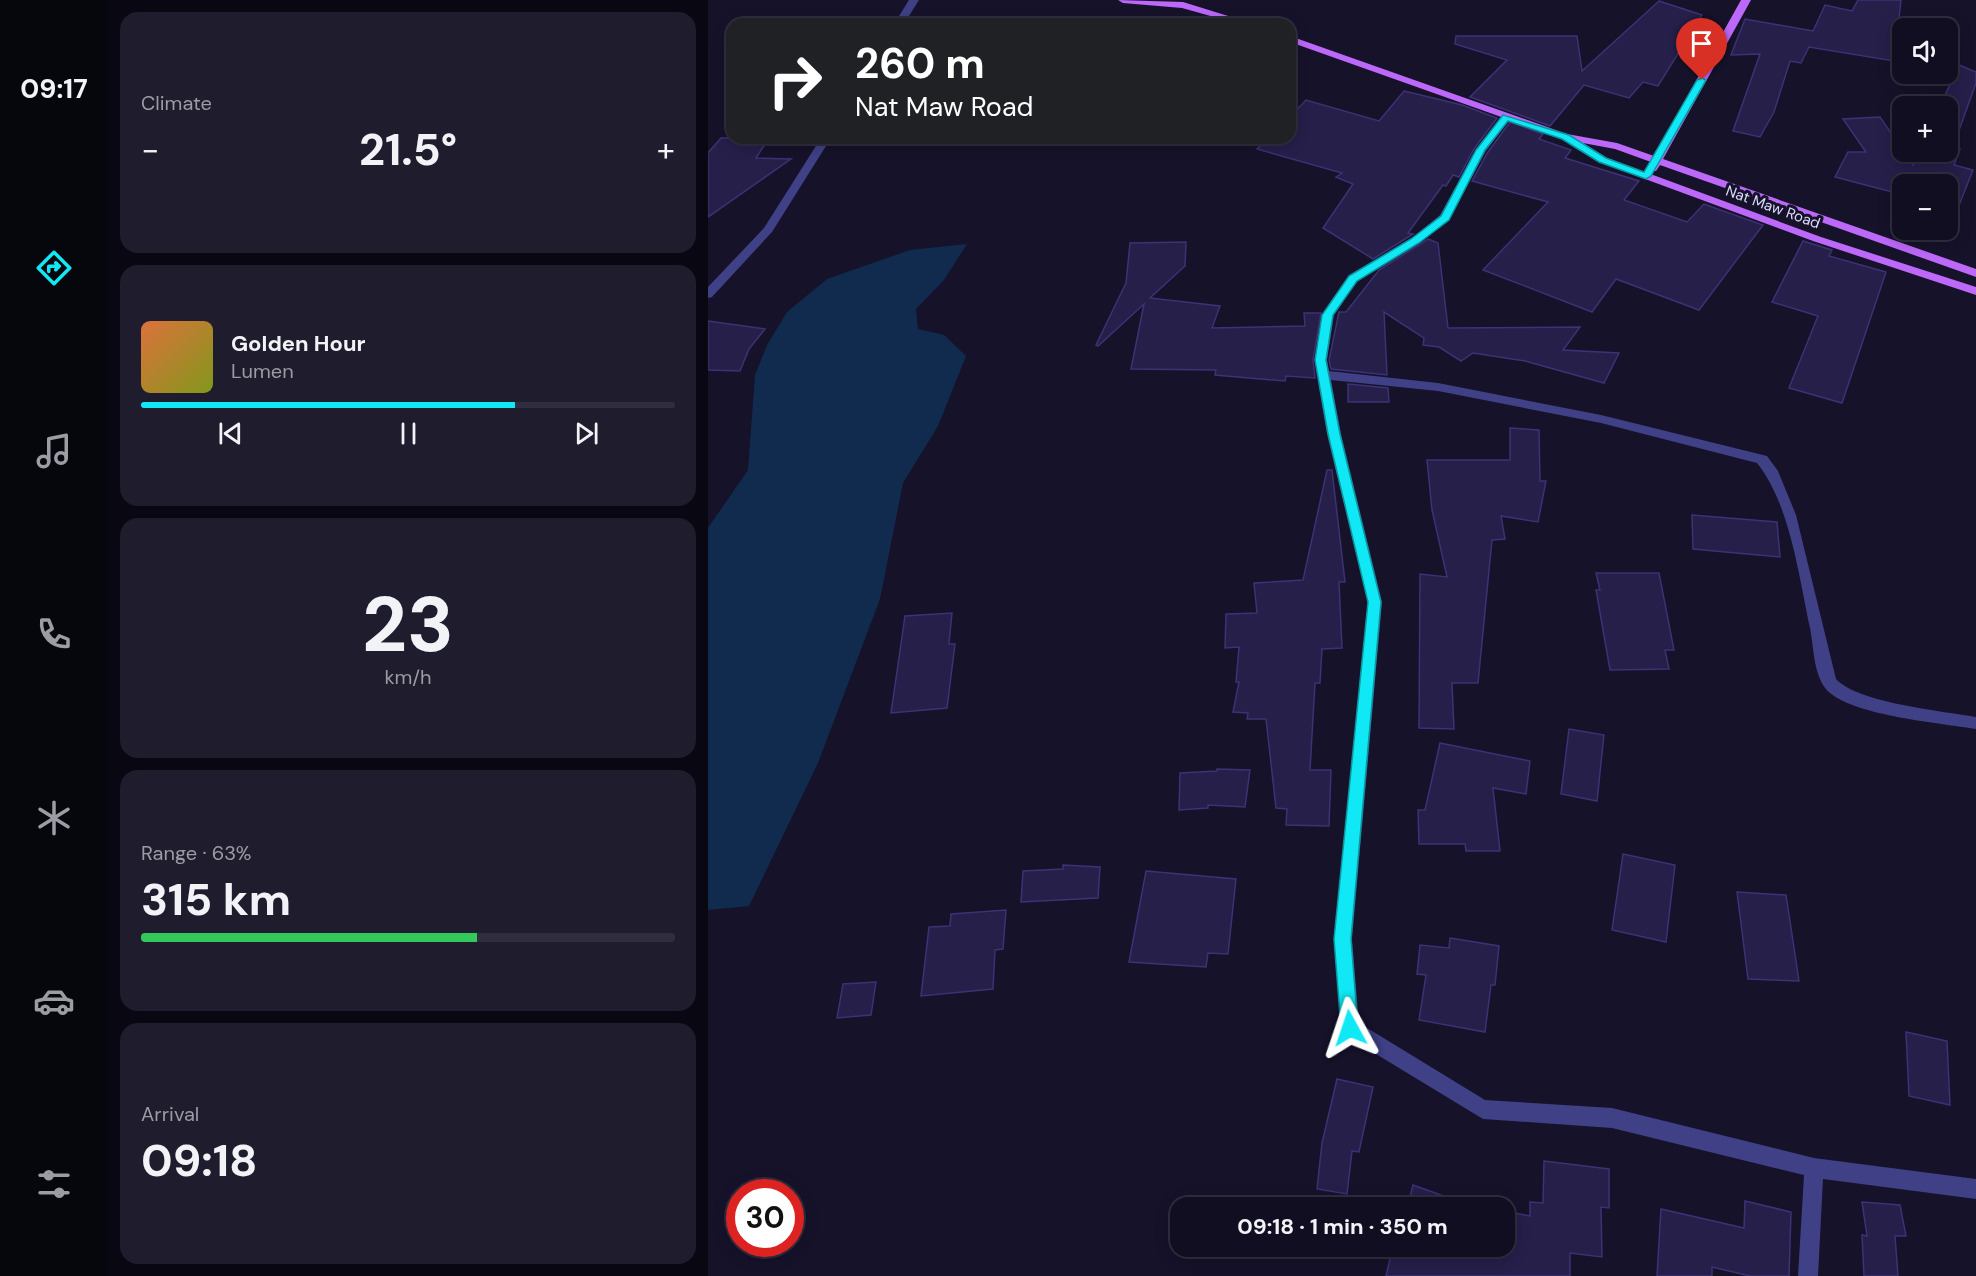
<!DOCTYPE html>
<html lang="en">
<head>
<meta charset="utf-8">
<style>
	:root { --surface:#100e20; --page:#1e1c2d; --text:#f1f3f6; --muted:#9c9ca5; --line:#302e3e; --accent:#10e9f5 }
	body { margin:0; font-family:"DM Sans",sans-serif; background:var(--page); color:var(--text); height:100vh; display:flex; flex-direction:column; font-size:22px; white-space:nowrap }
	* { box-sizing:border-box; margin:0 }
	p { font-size:20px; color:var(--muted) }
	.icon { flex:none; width:33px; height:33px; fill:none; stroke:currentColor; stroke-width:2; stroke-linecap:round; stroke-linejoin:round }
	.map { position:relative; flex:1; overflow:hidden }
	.drawer { display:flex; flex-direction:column; gap:12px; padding:12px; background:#090812; width:600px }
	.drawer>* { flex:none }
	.hud { position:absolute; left:18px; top:18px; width:570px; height:126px; border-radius:18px; box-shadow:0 3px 15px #0003,0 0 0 2px var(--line); background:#202124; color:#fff; overflow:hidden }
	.buttons { position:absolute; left:1184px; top:18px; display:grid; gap:12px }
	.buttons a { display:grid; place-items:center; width:66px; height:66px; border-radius:12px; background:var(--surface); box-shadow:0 3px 15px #0003,0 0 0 2px var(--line); font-size:30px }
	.speed { position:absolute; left:18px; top:1179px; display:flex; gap:12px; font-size:30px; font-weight:700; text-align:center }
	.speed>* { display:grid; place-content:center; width:78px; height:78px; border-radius:50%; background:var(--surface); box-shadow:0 3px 15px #0003,0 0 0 2px var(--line); line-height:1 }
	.speed .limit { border:9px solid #d22; background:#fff; color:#111 }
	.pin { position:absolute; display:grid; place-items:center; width:51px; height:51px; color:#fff; margin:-62px -26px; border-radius:50% 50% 50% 0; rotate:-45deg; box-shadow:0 0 6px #0007 }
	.pin .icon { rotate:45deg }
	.me { position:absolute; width:66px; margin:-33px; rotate:355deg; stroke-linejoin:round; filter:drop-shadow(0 0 4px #0008) }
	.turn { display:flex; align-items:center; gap:21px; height:126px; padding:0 30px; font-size:27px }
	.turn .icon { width:78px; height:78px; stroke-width:2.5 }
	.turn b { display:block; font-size:42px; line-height:51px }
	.big { font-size:45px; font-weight:700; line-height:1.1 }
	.drawer .widget { flex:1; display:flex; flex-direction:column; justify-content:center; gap:9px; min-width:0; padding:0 21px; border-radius:18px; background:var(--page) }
	.drawer .dial { align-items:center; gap:0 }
	.dial b { font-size:78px; line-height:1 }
	.song { display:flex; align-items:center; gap:18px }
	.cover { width:72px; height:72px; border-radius:9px; background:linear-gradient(135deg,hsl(20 70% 55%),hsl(70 70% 35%)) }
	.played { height:6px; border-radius:3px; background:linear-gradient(90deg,var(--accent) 70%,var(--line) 70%) }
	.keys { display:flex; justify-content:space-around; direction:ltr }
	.heat { display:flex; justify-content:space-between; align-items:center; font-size:33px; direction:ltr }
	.charge { height:9px; border-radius:4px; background:linear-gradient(90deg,#34c759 63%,var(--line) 0) }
	.trip { position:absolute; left:462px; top:1197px; width:345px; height:60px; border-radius:18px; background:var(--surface); box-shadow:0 3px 15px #0003,0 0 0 2px var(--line); font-weight:700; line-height:60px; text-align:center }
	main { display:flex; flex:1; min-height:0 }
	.menu { display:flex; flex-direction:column; width:108px; justify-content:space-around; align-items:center; background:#06060d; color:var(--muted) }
	.menu .icon { width:42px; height:42px }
	.menu .active { color:var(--accent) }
	.menu b { font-size:27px; color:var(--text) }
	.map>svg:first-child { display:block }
</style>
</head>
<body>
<main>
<nav class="menu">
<b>09:17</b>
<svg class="icon active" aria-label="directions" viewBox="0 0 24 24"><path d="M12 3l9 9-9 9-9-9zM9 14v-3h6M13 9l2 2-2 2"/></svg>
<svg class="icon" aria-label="music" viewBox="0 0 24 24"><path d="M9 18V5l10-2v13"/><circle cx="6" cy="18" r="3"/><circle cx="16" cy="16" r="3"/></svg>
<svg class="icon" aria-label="phone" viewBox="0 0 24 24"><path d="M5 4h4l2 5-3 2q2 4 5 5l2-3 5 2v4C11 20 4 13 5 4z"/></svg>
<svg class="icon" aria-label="climate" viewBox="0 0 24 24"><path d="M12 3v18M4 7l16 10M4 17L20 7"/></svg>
<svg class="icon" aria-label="car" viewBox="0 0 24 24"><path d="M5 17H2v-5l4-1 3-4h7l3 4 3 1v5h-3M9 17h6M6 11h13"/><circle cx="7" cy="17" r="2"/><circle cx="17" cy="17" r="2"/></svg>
<svg class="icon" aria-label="filters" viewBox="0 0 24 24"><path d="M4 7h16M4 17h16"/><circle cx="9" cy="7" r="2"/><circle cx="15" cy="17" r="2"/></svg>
</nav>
<section class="drawer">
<div class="widget"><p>Climate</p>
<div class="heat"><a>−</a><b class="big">21.5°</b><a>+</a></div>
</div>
<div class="widget">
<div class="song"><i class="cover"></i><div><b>Golden Hour</b><p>Lumen</p></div></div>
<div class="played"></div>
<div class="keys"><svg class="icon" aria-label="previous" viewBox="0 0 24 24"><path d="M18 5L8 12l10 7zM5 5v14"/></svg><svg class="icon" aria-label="pause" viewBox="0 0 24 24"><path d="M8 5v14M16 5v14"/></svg><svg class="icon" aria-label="next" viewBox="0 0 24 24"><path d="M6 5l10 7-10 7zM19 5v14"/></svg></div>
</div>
<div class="widget dial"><b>23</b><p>km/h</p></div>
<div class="widget"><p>Range · 63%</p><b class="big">315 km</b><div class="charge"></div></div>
<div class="widget"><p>Arrival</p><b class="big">09:18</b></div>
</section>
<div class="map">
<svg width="1268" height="1276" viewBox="0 0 1268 1276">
	<rect width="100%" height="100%" fill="#15122a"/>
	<path fill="#112b4e" d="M 259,244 L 236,280 L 208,309 L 210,329 L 236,335 L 258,356 L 230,426 L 195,483 L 172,599 L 110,763 L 41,906 L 0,910 L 0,528 L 40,470 L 47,375 L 59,345 L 79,312 L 119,279 L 202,250 Z"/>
	<g fill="#251f4a" stroke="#3c3275" stroke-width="1.5">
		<path d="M 1150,0 L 1193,0 L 1186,61 L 1101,47 L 1093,63 L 1082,61 L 1066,112 L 1052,137 L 1025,131 L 1052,54 L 1023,55 L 1037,19 L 1105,31 L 1117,5 L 1144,11 Z"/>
		<path d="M 951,1 L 994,15 L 950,86 L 935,82 L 921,98 L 876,85 L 842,126 L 762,97 L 799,60 L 747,44 L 748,36 L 869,36 L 874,71 Z"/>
		<path d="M 1251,65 L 1268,72 L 1268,83 L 1245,147 L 1252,149 L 1246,165 L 1265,170 L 1246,218 L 1239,216 L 1239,184 L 1194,184 L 1194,204 L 1188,203 L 1192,194 L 1127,177 L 1140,152 L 1158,152 L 1135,119 L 1172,117 L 1205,165 L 1211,152 L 1239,152 L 1239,106 L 1232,106 Z"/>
		<path d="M 696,91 L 754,105 L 789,118 L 766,149 L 751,177 L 745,175 L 738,186 L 735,185 L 700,233 L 705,234 L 665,259 L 615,228 L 645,184 L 628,177 L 634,173 L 549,149 L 561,138 L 582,138 L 582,117 L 598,100 L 671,121 Z"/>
		<path d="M 802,122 L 835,134 L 831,139 L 863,150 L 857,158 L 931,181 L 916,200 L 979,222 L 996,204 L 1055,225 L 991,310 L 908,279 L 884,312 L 775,270 L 840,202 L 764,181 L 780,152 Z"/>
		<path d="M 13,138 L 61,138 L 48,158 L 83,159 L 0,217 L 0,153 Z"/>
		<path d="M 720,239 L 730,243 L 740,328 L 872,327 L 855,350 L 911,353 L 896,383 L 817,361 L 765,353 L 753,361 L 731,347 L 715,345 L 716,338 L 676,312 L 679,375 L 623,369 L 621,360 L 631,312 L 638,312 L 671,270 Z"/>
		<path d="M 1095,241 L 1124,250 L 1121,256 L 1178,272 L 1134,403 L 1081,388 L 1110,316 L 1064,302 Z"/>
		<path d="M 478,242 L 477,266 L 442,298 L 512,306 L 504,328 L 597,326 L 596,313 L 613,313 L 605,360 L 607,378 L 578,376 L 577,381 L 507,375 L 508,370 L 423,369 L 436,304 L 390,346 L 388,345 L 418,283 L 422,243 Z"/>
		<path d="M 0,321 L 57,329 L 41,349 L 32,371 L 0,370 Z"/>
		<path d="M 640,384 L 680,388 L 681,402 L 640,402 Z"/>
		<path d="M 802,428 L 831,430 L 832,481 L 838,481 L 830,522 L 793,516 L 797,539 L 784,540 L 770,683 L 744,683 L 746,729 L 711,728 L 712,574 L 739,577 L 724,510 L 719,460 L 802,460 Z"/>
		<path d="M 619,470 L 624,470 L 637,582 L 631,582 L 634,648 L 614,649 L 612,683 L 607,683 L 602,770 L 623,770 L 621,826 L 578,825 L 579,809 L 568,808 L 558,719 L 539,719 L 540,713 L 525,712 L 531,682 L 528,682 L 531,647 L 517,648 L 518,614 L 549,613 L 546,583 L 595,580 Z"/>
		<path d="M 984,515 L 1069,522 L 1072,557 L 985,549 Z"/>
		<path d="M 888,573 L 951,573 L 966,650 L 957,650 L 961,669 L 902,670 L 888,590 L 892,590 Z"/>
		<path d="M 244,613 L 241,644 L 247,644 L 239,708 L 183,713 L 197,616 Z"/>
		<path d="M 861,729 L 896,735 L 889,801 L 853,794 Z"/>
		<path d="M 732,743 L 822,761 L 818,794 L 785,788 L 792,851 L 758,851 L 757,844 L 711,844 L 710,810 L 717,810 Z"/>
		<path d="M 509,769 L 542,770 L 537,807 L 500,805 L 500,808 L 471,810 L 472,773 L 509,771 Z"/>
		<path d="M 915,854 L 967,865 L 958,942 L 904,930 Z"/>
		<path d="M 355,865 L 392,867 L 390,898 L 313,902 L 315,871 L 355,869 Z"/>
		<path d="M 438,871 L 528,879 L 520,954 L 500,953 L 498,967 L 421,962 Z"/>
		<path d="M 1029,892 L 1078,895 L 1091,981 L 1040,979 Z"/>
		<path d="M 298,910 L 295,949 L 287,950 L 285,989 L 213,996 L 221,927 L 242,926 L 243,914 Z"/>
		<path d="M 742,938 L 791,946 L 787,985 L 783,985 L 777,1032 L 711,1020 L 718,975 L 709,974 L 712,945 L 741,948 Z"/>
		<path d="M 168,982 L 163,1015 L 129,1018 L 135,984 Z"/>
		<path d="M 1198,1032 L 1239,1041 L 1242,1105 L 1201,1096 Z"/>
		<path d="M 629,1079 L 665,1087 L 651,1152 L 644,1151 L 639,1194 L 609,1189 L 614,1143 Z"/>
		<path d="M 836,1161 L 901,1169 L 901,1208 L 893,1207 L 894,1257 L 862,1253 L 862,1276 L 678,1276 L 685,1246 L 796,1246 L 796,1211 L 822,1216 L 822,1202 L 835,1203 Z"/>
		<path d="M 705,1185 L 733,1195 L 732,1200 L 774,1208 L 699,1208 Z"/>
		<path d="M 1037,1201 L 1083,1212 L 1081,1276 L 1042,1276 L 1004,1267 L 1004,1276 L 949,1276 L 953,1209 L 1036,1228 Z"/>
		<path d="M 1154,1202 L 1192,1205 L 1198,1236 L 1187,1236 L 1190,1276 L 1156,1276 L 1154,1235 L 1159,1236 Z"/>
	</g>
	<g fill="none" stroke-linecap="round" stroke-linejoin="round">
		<g fill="#3f4086" fill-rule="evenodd">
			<path d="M 201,0 L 211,0 L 196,24 L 186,24 Z"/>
			<path d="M 794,115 L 803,117 L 778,151 L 741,219 L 711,243 L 649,281 L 626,315 L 619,360 L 621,371 L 730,383 L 893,415 L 1059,456 L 1070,471 L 1088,515 L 1128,679 C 1150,703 1235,711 1268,717 L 1268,729 C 1231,723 1150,716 1122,693 C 1105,679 1106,647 1102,628 C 1091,577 1082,504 1049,463 L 893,423 L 730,391 L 623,380 L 633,434 L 674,602 L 644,939 L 651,1023 L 777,1100 L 904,1108 L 1106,1158 L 1268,1179 L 1268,1199 L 1115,1179 L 1110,1276 L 1090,1276 L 1096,1175 L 904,1128 L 775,1119 L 635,1034 L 633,1028 L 626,939 L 660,602 L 619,434 L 609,375 L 607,360 L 614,315 L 641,275 L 703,239 L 732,215 L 768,150 Z"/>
			<path d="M 113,138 L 123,138 L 64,232 L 4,297 L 0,298 L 0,287 L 56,228 Z"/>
		</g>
		<g fill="#bc68f9" fill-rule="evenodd">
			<path d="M 410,0 L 475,2 L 546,24 L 531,24 L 474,8 L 415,3 Z"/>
			<path d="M 1033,0 L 1043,0 L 955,159 L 1268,269 L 1268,277 L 952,165 L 948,171 L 940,171 L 939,169 L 943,162 L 907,149 L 875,143 L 899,158 L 1113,237 L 1268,287 L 1268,295 L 1105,241 L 891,162 L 861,144 L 861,141 L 582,42 L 582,36 L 859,134 L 909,143 L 946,156 Z"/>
		</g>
	</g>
	<path fill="#10e9f5" stroke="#0a979f" stroke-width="1.5" d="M 994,78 L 998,80 L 943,176 L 938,179 L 891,162 L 854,139 L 800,121 L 777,150 L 741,220 L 711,243 L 649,281 L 625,315 L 618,360 L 632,434 L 673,602 L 643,939 L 650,1028 L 648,1034 L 642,1036 L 636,1034 L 633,1028 L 626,939 L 660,602 L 620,434 L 607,360 L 614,315 L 641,276 L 703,239 L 733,216 L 768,150 L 795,115 L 861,135 L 898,158 L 936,172 L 989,80 Z"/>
	<g text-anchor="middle" stroke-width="6" stroke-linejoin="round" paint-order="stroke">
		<g font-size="15" fill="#dedcfe" stroke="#15122a">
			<text transform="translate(1065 207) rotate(20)" y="5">Nat Maw Road</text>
		</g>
	</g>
</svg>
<div class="buttons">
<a><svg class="icon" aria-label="sound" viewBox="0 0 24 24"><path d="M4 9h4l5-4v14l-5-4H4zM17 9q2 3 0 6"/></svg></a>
<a>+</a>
<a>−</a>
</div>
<div class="speed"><div class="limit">30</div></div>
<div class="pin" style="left:994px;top:80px;background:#d93025"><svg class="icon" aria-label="arrive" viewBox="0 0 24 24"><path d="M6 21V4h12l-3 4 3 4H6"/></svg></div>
<svg class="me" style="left:642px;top:1028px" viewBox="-20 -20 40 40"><path d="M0-17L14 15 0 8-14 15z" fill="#10e9f5" stroke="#fff" stroke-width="4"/></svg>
<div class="trip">09:18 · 1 min · 350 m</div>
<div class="hud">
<div class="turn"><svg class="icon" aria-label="right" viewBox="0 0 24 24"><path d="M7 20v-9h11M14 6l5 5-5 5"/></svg><div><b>260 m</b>Nat Maw Road</div></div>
</div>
</div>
</main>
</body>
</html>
